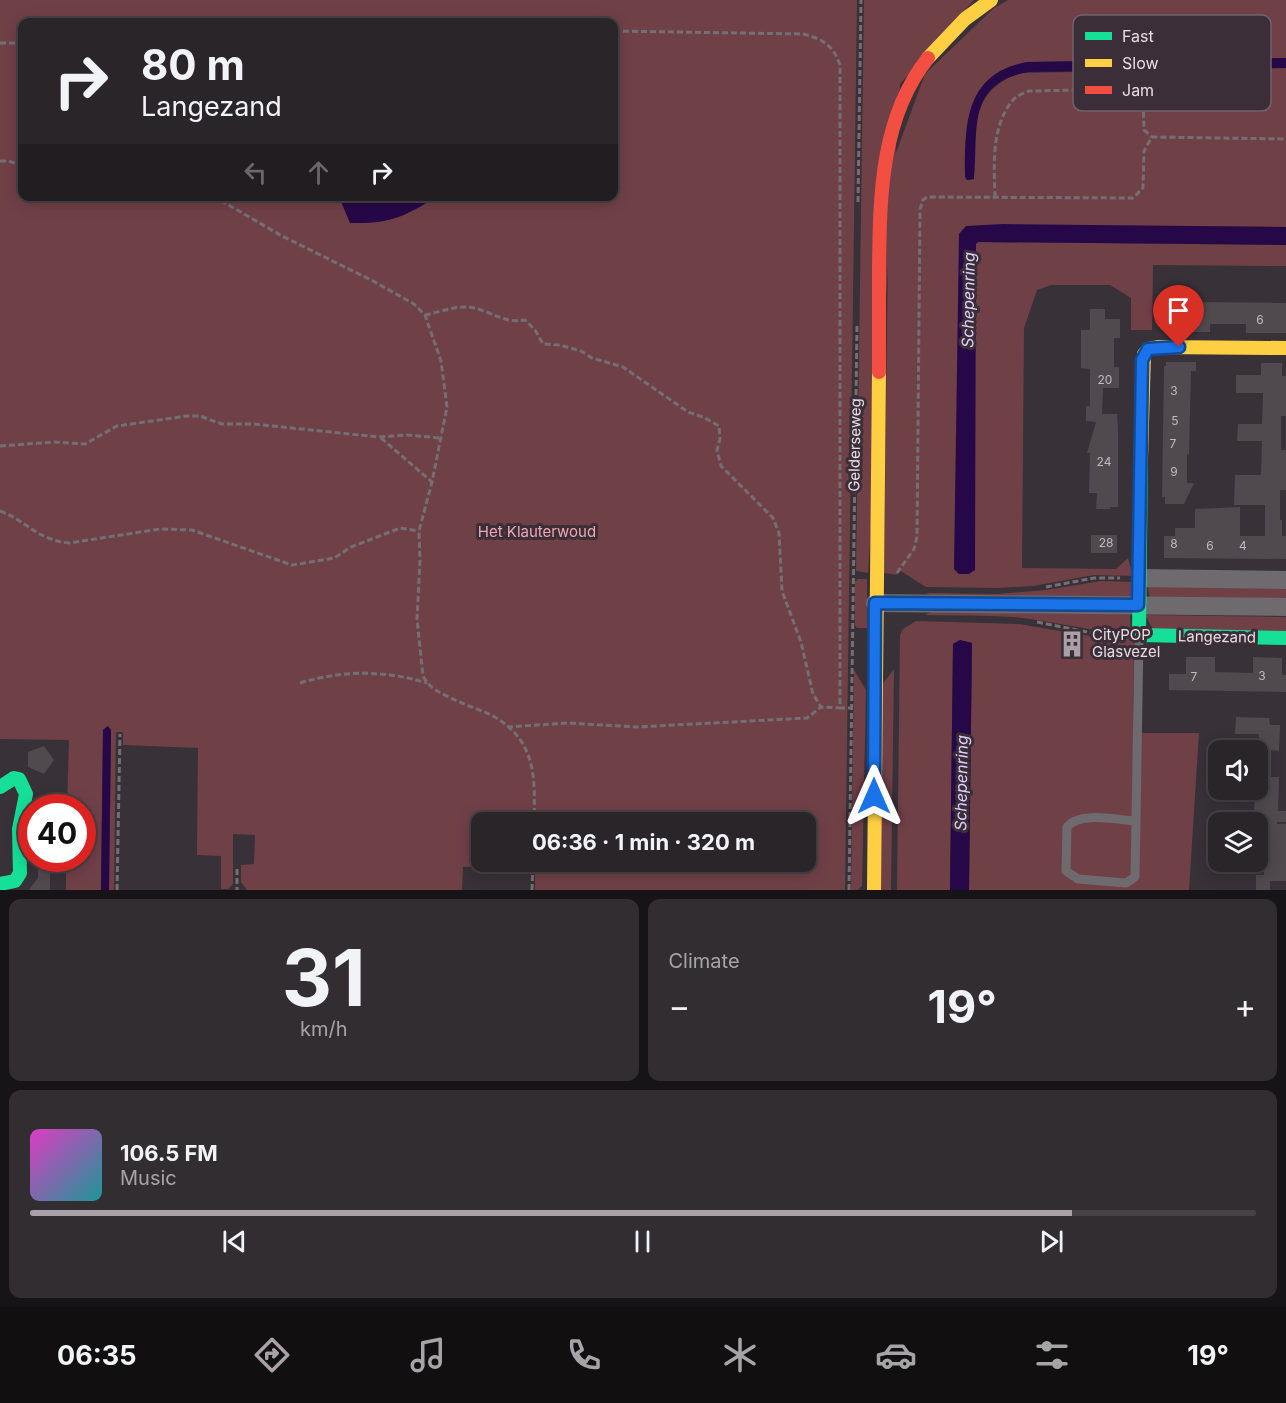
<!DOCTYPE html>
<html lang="en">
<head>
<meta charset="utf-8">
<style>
	:root { --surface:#2a2529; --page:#322d31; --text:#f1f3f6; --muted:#a5a5a8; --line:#464246; --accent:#aaa1a8 }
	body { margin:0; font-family:Inter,sans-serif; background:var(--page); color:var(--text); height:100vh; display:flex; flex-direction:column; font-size:22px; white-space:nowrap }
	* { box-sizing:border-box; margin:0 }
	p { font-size:20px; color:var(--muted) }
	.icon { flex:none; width:33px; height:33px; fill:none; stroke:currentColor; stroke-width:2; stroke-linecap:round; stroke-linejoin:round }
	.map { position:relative; height:890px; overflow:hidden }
	.side { display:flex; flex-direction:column; gap:9px; padding:9px; background:#171417; flex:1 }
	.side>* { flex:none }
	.hud { position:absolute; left:18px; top:18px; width:600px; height:183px; border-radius:12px; box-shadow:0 3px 15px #0003,0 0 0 2px var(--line); background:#2a2529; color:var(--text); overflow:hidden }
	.tools { position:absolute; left:1208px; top:740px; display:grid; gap:12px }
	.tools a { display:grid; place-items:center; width:60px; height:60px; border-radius:12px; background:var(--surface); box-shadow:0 3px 15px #0003,0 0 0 2px var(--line); font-size:30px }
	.speed { position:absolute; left:18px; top:794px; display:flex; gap:12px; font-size:30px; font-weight:700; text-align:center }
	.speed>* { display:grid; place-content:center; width:78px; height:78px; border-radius:50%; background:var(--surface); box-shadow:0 3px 15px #0003,0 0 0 2px var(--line); line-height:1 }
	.speed .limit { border:9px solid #d22; background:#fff; color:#111 }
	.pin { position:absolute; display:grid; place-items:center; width:51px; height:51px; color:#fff; margin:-62px -26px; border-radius:50% 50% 50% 0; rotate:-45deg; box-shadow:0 0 6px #0007 }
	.pin .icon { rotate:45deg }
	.me { position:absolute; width:66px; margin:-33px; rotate:0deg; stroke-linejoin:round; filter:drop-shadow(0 0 4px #0008) }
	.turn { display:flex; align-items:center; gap:21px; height:126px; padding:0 24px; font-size:27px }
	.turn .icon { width:78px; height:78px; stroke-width:2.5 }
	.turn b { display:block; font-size:42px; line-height:51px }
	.lanes { display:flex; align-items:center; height:57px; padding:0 24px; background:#0003; justify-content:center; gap:30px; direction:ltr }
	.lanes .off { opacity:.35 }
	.big { font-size:45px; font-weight:700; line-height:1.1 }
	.side .card { flex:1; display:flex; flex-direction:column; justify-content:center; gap:9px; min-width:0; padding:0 21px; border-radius:12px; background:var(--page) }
	.side .dial { align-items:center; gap:0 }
	.dial b { font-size:78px; line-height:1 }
	.song { display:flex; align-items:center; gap:18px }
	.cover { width:72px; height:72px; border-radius:9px; background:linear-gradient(135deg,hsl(310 70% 55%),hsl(180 70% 35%)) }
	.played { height:6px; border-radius:3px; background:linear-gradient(90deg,var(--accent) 85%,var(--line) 85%) }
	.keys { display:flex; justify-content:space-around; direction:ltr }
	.heat { display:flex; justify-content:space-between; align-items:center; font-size:33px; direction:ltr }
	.side .tiles { flex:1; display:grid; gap:9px; grid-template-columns:1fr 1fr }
	.card:last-child { grid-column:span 2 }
	.trip { position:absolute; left:471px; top:812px; width:345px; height:60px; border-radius:12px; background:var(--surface); box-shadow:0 3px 15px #0003,0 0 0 2px var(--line); font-weight:700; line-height:60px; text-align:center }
	.dock { display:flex; height:96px; justify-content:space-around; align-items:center; background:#110f10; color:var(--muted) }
	.dock .icon { width:42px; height:42px }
	.dock .active { color:var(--accent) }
	.dock b { font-size:27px; color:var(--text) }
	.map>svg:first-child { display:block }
</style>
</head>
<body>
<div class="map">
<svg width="1286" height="890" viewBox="0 0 1286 890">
	<rect width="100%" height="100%" fill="#383137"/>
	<g fill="#704047" fill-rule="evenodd">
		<path d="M 0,0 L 857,0 L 845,890 L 535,890 L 535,866 L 463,867 L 462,890 L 247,890 L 241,882 L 241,865 L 254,864 L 255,835 L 233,834 L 233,884 L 228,889 L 221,889 L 221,856 L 197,855 L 198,748 L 123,745 L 123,732 L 116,732 L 114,890 L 109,890 L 111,730 L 108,726 L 103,730 L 101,890 L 66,890 L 66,858 L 82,858 L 82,807 L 67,807 L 69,740 L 0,739 ZM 22,22 L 614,22 L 614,196 L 22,196 ZM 482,822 L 806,822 L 806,861 L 482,861 Z"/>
		<path d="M 864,0 L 974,0 L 900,84 L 868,573 L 856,571 Z"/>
		<path d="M 1008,0 L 1286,0 L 1286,58 L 1027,62 C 961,75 970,126 967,180 L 972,180 C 974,135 968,92 1019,73 L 1286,68 L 1286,227 L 966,226 L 954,569 L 959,574 L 969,574 L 976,244 L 978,242 L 1286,245 L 1286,266 L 1153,265 L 1152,330 L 1131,330 L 1131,298 L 1110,285 L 1051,285 L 1037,290 L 1024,328 L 1022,568 L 1116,569 L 1128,558 L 1133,576 L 1094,575 L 1033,586 L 998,588 L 926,587 L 899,570 L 897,575 L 884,573 L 889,172 L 925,74 L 994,8 Z"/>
		<path d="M 858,579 L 867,579 L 867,628 L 857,628 L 855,625 L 855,582 Z"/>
		<path d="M 1101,581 L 1132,582 L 1131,597 L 932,596 L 926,593 L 997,594 L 1046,590 Z"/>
		<path d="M 1147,585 L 1286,585 L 1286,601 L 1150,599 Z"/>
		<path d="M 931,612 L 1130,614 L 1131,633 C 1090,632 1053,621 1013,617 C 984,615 954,616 925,615 Z"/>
		<path d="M 1145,615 L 1286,617 L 1286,633 L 1154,631 Z"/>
		<path d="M 916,621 L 1019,624 L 1101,638 L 1132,638 L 1134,641 L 1133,733 L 1199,733 L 1189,890 L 969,890 L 972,643 L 960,640 L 953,644 L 950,890 L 897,890 L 900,635 L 903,629 Z"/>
		<path d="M 894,669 L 891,890 L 879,890 L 881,686 Z"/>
		<path d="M 854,670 L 866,690 L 862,886 L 858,890 L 851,890 Z"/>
	</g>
	<g fill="#260849">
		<path d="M 1286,58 L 1286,68 L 1029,72 C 965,83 979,131 974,179 L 967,180 L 965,177 C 965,125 964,74 1027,62 Z"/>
		<path d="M 339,197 L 339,196 L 436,197 C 404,217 390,224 350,223 Z"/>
		<path d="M 1003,224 L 1286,227 L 1286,245 L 978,242 L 976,244 L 975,570 L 969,574 L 959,574 L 954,569 L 959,234 L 966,226 Z"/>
		<path d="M 960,640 L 972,643 L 969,890 L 950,890 L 953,644 Z"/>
		<path d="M 108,726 L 111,730 L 109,890 L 101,890 L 103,730 Z"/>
	</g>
	<g fill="#504a4e">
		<path d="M 1176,296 L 1191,296 L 1191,302 L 1286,303 L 1286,333 L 1246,333 L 1246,324 L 1210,324 L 1210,332 L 1170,332 L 1170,323 L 1155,323 L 1155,300 L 1176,300 Z"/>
		<path d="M 1090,309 L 1105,309 L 1105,319 L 1120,319 L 1120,338 L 1114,338 L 1114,367 L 1119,367 L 1119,388 L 1103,388 L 1102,414 L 1117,414 L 1118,427 L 1118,507 L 1110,507 L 1110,509 L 1096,509 L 1097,493 L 1089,493 L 1090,453 L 1087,453 L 1096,422 L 1086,421 L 1086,406 L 1090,406 L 1090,369 L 1081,368 L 1081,330 L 1090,330 Z"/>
		<path d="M 1166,362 L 1196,362 L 1196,371 L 1191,371 L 1189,454 L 1187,454 L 1187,483 L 1194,483 L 1184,504 L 1165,504 L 1165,497 L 1162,497 L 1164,366 L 1166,366 Z"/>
		<path d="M 1261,363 L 1282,363 L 1282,376 L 1286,376 L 1286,416 L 1281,416 L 1281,450 L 1286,450 L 1286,490 L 1280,490 L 1280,520 L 1282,520 L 1282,536 L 1286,536 L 1286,559 L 1164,558 L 1164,536 L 1175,536 L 1175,528 L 1195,528 L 1195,509 L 1240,507 L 1240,536 L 1265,536 L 1265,505 L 1234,505 L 1235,475 L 1261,475 L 1262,441 L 1237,441 L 1238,424 L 1262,424 L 1263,393 L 1236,393 L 1236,375 L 1261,375 Z"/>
		<rect x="1091" y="535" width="26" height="18"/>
		<path d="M 1186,657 L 1215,657 L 1215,672 L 1253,673 L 1253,657 L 1282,658 L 1282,675 L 1286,675 L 1286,692 L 1169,690 L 1169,674 L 1186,674 Z"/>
		<path d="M 1236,717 L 1269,718 L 1270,725 L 1280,725 L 1279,751 L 1271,750 L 1271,777 L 1279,777 L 1278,811 L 1286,811 L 1286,822 L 1277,822 L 1277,824 L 1286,824 L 1286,881 L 1270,881 L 1270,890 L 1256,890 L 1256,875 L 1264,875 L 1264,864 L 1266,864 L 1267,827 L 1257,827 L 1257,822 L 1235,822 L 1236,810 L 1254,810 L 1259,734 L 1235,734 Z"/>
		<path d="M 44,746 L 54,760 L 44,774 L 28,767 L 28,752 Z"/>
		<path d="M 38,858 L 50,858 L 50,890 L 29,890 L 38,878 Z"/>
	</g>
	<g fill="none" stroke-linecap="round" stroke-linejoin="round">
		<g stroke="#746f73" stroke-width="3" stroke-dasharray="6 3" stroke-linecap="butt">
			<path d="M 614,31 L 803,34 C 823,39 833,45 840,65 L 840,708 L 851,708"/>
			<path d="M 0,43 L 22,43"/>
			<path d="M 0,161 L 9,161 L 22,166"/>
			<path d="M 213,196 L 282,236 L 373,281 L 414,304 L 425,315 L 441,361 L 447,407 L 432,482 L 419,531 L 420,560 L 417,619 L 423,676 C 429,688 440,693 451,698 C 466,706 484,710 498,719 C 537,744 535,781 534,822"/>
			<path d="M 995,197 C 994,165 991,126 1013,100 C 1016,96 1024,93 1029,91 L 1136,89 L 1143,97 L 1144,130 L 1152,137"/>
			<path d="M 858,202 L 861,0"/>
			<path d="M 425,315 C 439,312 455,306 469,307 C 490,310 503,324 525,320 L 535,330 L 543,344 L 560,345 L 581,351 L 592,358 L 623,367 L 688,412 L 703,417 L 719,426 L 720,439 L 717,450 L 721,466 L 773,518 L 779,533 L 782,591 L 801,642 L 813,694 L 821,707 L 840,708"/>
			<path d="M 381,438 L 432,482"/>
			<path d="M 0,446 L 54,442 L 85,444 L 117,426 L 187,416 L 200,416 L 222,424 L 253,424 L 379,437 L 407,435 L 440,438"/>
			<path d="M 0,511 C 27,521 37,540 69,543 L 160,529 L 192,530 L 292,565 L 334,558 L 351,547 L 400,528 L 419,531"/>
			<path d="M 897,573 L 914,549 L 917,537 L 920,209 L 923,200 L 927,197 L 1133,198 L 1143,188 L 1144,151 L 1152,137 L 1286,139"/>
			<path d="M 1046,587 L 1094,578 L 1120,578"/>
			<path d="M 1037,622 L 1097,634 L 1119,635"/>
			<path d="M 300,683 C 343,670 384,670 427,683"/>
			<path d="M 507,727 L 568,723 L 637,727 L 807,718 L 821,707"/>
			<path d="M 237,869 L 237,890"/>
			<path d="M 117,890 L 120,734"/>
			<path d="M 532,890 L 533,861"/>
			<path d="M 849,890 L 857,326"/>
		</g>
		<path stroke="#6f6a6e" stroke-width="9" d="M 1136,821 L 1135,877 L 1126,883 L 1078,879 L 1066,871 L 1067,827 C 1080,811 1117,820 1136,821 L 1139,636"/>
		<g stroke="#6f6a6e" stroke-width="18">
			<path d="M 1140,578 L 1286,580"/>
			<path d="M 875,603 L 1286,607"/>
		</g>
		<g stroke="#16e098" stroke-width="14">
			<path d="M 1141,459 L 1139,635 L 1286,638"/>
			<path d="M 0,787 L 14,778 L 19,779 L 26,794 L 19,829 L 20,873 L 15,881 L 0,884"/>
		</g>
		<g stroke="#ffcf43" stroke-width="14">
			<path d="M 928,58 L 965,19 L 991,0"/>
			<path d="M 1141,459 L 1144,354 L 1148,349 L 1158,347 L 1286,348"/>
			<path d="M 874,890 L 879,372"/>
		</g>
		<path stroke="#f24e42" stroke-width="14" d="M 879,372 C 879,336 879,301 879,266 C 880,194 881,117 928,58"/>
	</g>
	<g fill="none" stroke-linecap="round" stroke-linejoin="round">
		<g stroke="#114b97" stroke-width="15">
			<path id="route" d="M 874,796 L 875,603 L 1138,605 L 1142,360 L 1148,349 L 1179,347"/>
		</g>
		<use href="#route" stroke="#1a73e8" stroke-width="10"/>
	</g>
	<defs>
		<g id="building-bare" transform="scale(2.07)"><path d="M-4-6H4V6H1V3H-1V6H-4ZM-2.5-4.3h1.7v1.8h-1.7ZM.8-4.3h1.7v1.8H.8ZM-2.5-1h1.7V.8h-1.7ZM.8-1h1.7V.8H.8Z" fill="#aaa1a8" stroke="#3b2e38" stroke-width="2.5" paint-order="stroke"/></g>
	</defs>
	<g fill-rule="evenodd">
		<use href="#building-bare" x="1072" y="644"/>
	</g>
	<g text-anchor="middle" stroke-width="6" stroke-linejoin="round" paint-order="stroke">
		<g font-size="12" fill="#c1b9bf">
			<text x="1260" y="324">6</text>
			<text x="1105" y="384">20</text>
			<text x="1174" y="395">3</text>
			<text x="1175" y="425">5</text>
			<text x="1173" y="448">7</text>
			<text x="1104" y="466">24</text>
			<text x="1174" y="476">9</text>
			<text x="1106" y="547">28</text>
			<text x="1174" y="548">8</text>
			<text x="1210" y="550">6</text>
			<text x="1243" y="550">4</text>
			<text x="1262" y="680">3</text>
			<text x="1194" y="681">7</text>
		</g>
		<g font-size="15" fill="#e7dee5" stroke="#3b2e38">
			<text transform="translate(855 445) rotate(-89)" y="5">Gelderseweg</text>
			<text transform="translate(1217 637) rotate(1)" y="5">Langezand</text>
		</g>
		<g font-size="15" fill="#f1a7af" stroke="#3b2e38">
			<text x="537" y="537">Het Klauterwoud</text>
		</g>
		<g font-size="15" fill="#e7dee5" stroke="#3b2e38" text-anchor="start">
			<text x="1092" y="640">CityPOP<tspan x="1092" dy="17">Glasvezel</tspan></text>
		</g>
		<g font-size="16" font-style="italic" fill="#ddd2fd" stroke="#3b2e38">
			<text transform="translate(968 300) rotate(-89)" y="6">Schepenring</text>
			<text transform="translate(961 783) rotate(-89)" y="6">Schepenring</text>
		</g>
	</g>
	<rect x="1073" y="15" width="198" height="96" rx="9" fill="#3b2e38" stroke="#6f636c" stroke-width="1.5"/>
	<rect x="1085" y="32" width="27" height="8" fill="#16e098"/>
	<rect x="1085" y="59" width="27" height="8" fill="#ffcf43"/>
	<rect x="1085" y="86" width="27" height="8" fill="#f24e42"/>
	<g font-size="16" fill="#e7dee5">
		<text x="1122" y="42">Fast</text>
		<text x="1122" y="69">Slow</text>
		<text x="1122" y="96">Jam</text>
	</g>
</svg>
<div class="tools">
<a><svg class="icon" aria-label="sound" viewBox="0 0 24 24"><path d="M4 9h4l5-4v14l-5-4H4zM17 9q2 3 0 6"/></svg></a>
<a><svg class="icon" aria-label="layers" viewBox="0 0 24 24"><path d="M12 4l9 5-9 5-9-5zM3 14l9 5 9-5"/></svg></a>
</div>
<div class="speed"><div class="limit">40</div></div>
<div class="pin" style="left:1179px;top:347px;background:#d93025"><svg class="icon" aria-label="arrive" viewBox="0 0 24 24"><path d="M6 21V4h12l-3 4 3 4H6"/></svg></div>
<svg class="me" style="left:874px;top:796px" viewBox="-20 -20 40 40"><path d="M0-17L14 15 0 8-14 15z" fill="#1a73e8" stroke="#fff" stroke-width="4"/></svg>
<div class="trip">06:36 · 1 min · 320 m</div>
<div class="hud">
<div class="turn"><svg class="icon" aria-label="right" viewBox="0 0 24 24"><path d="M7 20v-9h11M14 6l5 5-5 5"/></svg><div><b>80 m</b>Langezand</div></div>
<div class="lanes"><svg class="icon off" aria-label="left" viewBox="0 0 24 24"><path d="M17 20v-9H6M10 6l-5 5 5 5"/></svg><svg class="icon off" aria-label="ahead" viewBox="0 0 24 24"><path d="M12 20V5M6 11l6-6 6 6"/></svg><svg class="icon" aria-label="right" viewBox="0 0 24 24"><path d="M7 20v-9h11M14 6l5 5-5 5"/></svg></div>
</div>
</div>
<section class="side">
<div class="tiles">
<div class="card dial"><b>31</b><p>km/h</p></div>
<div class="card"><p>Climate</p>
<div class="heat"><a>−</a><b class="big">19°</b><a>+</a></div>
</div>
<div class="card">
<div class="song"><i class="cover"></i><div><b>106.5 FM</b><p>Music</p></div></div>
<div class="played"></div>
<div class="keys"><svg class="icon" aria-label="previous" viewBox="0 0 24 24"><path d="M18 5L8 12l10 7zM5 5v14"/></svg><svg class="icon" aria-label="pause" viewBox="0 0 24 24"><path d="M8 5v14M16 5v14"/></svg><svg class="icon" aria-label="next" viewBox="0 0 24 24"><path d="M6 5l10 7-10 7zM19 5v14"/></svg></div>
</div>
</div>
</section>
<nav class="dock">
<b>06:35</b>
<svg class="icon active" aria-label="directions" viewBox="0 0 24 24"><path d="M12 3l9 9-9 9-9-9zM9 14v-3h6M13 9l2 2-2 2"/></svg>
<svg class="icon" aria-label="music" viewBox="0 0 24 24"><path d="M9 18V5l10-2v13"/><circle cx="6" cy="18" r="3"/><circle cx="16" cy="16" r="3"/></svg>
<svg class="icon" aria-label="phone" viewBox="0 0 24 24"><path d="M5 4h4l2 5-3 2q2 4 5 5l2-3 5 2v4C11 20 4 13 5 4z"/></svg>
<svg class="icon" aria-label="climate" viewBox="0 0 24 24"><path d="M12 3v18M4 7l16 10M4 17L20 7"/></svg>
<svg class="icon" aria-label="car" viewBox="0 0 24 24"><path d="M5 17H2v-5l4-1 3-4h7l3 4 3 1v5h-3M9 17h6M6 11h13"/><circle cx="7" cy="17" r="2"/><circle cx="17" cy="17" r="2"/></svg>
<svg class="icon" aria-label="filters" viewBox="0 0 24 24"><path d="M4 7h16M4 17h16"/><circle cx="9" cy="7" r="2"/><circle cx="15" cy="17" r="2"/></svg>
<b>19°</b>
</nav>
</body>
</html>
